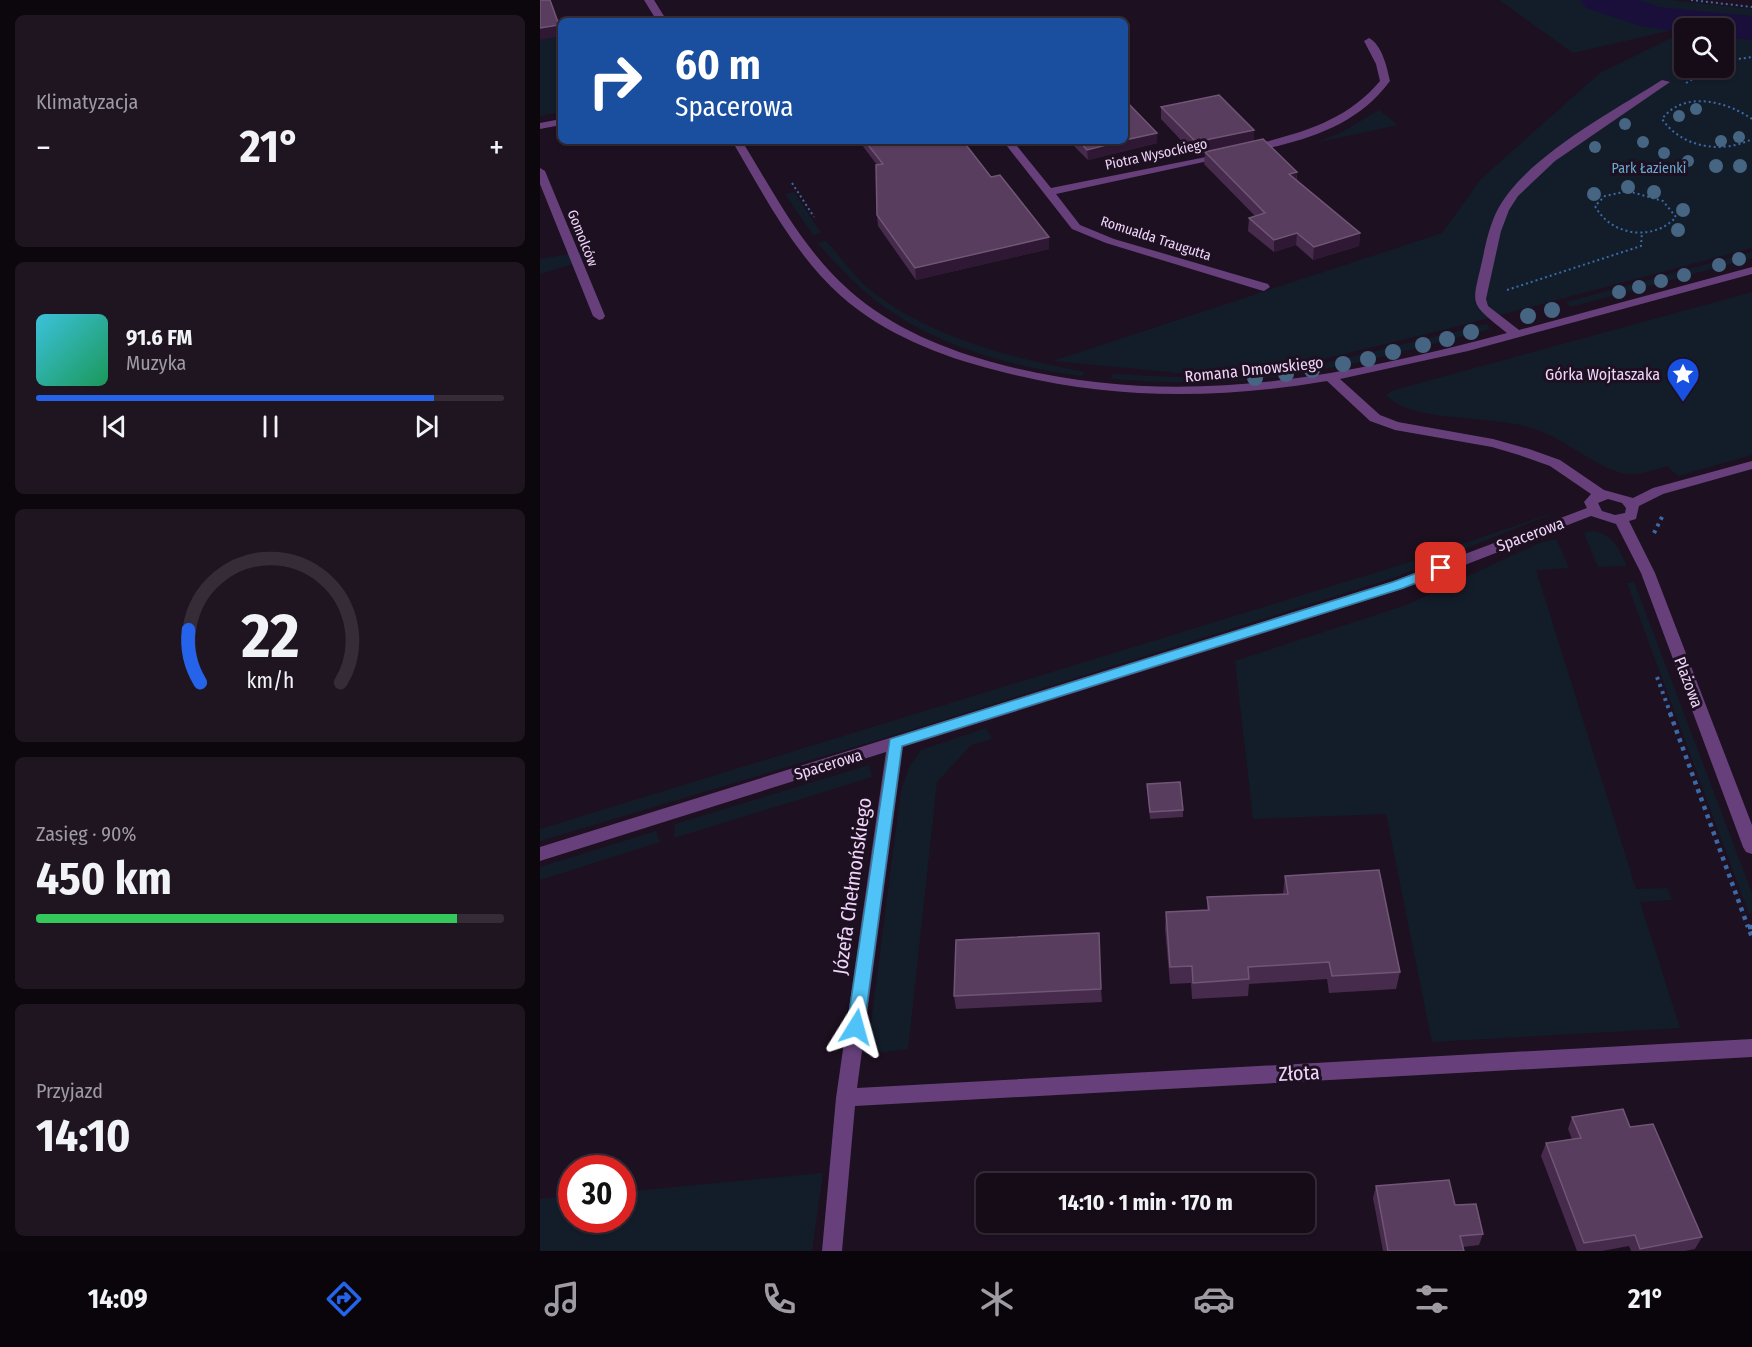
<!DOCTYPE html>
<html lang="pl">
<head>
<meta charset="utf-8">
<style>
	:root { --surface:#160c18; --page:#1f1521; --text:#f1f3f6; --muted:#9e9ba2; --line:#352c37; --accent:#2563eb }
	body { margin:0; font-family:"Fira Sans Condensed",sans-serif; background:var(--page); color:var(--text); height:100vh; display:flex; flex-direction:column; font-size:22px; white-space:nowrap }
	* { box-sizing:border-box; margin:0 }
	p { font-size:20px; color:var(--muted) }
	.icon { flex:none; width:33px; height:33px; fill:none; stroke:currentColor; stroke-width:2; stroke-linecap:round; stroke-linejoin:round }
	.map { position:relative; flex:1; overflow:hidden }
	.sheet { display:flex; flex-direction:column; gap:15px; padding:15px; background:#0c070d; width:540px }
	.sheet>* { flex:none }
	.banner { position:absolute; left:18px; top:18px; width:570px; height:126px; border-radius:9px; box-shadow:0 2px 4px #0004,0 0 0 2px var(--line); background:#1a4fa0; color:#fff; overflow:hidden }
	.buttons { position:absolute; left:1134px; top:18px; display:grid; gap:12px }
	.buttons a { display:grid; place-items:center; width:60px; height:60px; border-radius:9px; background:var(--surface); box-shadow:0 2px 4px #0004,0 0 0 2px var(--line); font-size:30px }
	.speed { position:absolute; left:18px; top:1155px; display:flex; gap:12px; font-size:30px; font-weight:700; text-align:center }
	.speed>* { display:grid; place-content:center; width:78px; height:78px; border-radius:50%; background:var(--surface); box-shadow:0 2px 4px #0004,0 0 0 2px var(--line); line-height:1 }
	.speed .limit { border:9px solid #d22; background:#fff; color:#111 }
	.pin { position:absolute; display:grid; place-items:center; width:51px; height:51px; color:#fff; margin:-26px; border-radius:12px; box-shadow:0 3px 9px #0006 }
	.me { position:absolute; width:66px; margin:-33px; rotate:8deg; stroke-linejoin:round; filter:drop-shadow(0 0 4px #0008) }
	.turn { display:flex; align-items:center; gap:21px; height:126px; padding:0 18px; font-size:27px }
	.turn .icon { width:78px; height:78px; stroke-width:2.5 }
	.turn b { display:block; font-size:42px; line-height:51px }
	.big { font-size:45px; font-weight:700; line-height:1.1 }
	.sheet .widget { flex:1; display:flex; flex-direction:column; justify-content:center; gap:9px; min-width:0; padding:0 21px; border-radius:9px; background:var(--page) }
	.sheet .dial { align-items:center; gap:0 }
	.dial svg { height:156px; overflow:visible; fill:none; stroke:var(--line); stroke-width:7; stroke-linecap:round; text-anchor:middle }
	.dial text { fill:var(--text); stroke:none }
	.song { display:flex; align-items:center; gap:18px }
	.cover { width:72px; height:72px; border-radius:9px; background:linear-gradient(135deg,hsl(190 70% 55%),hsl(150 70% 35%)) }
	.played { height:6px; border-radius:3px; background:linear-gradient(90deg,var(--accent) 85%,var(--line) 85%) }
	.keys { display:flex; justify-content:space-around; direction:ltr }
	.heat { display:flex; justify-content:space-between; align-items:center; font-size:33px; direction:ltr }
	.charge { height:9px; border-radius:4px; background:linear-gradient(90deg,#34c759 90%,var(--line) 0) }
	.trip { position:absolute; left:436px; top:1173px; width:339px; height:60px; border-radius:9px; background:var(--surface); box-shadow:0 2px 4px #0004,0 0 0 2px var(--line); font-weight:700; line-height:60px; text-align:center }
	.dock { display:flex; height:96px; justify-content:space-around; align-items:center; background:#09050a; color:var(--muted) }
	.dock .icon { width:42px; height:42px }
	.dock .selected { color:var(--accent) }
	.dock b { font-size:27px; color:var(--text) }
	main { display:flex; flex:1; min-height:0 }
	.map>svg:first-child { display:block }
</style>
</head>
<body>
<main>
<section class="sheet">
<div class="widget"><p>Klimatyzacja</p>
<div class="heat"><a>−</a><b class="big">21°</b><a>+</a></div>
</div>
<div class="widget">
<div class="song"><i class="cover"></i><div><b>91.6 FM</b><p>Muzyka</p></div></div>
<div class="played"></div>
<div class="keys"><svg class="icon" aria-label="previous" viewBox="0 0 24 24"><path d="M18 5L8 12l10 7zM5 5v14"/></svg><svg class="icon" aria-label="pause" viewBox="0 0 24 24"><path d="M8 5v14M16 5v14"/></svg><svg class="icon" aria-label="next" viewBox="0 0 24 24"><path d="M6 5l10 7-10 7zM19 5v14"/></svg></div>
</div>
<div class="widget dial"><svg viewBox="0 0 100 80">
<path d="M14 69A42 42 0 1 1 86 69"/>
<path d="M14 69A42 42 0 0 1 8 42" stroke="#2563eb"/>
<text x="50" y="56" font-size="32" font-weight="700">22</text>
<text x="50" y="72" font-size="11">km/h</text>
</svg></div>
<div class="widget"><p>Zasięg · 90%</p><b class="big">450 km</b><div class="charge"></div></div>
<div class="widget"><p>Przyjazd</p><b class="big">14:10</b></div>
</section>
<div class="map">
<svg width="1212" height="1251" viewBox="0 0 1212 1251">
	<rect width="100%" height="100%" fill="#1d1020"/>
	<g fill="#131d2a" fill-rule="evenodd">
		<path d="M 959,0 L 1131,0 L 1212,9 L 1212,248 L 915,327 L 763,364 L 698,372 L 639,373 L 513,361 L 902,233 L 941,179 L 1044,87 L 1060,73 L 1143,32 L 1137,29 L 1033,53 ZM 1144,28 L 1184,28 L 1184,68 L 1144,68 Z"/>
		<path d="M 21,27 L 21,112 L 0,116 L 0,31 Z"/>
		<path d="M 839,110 L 858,125 L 775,143 L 802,132 Z"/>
		<path d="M 254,192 L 281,233 L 273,235 L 245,194 Z"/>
		<path d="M 286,241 C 300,256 313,275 329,289 C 388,337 471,358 545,372 L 542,376 C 465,366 381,342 322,289 C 306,275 292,258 277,243 Z"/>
		<path d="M 41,252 L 43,261 L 0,274 L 0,259 Z"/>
		<path d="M 1212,252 L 1212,258 L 1031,307 L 1026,302 Z"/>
		<path d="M 1212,292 L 1212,455 L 1138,476 L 1127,466 C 1116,469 1103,474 1091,474 C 1068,475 1029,443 1005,433 C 979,422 952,421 924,418 C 901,416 863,413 846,395 L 851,391 Z"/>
		<path d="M 947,324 L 950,329 C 866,351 782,375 694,381 C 653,384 612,382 571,379 L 573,374 L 657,378 L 765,368 Z"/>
		<path d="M 1021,510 L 853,578 L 351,736 L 0,841 L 0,829 L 854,567 Z"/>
		<path d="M 1053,531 C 1074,535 1079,549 1087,566 L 1058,567 L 1044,533 Z"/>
		<path d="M 1016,539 L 1029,568 L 996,570 L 1096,889 L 1127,888 L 1132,900 L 1100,902 L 1140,1028 L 892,1042 L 846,814 L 713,819 L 695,661 L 866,605 L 999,543 Z"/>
		<path d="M 1094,582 L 1212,893 L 1212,913 L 1209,914 L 1087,583 Z"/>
		<path d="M 446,728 L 452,739 L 431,745 L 397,782 L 368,1049 L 327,1054 L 361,791 L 369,767 L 381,750 Z"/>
		<path d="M 329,765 L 332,777 L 134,838 L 135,824 Z"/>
		<path d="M 116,831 L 120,842 L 0,880 L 0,867 Z"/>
		<path d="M 283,1173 L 272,1251 L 0,1251 L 0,1199 L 31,1196 L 32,1220 L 82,1220 L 83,1192 Z"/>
	</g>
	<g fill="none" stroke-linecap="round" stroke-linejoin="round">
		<path fill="#1a0f3b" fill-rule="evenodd" d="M 1040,0 L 1099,0 L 1119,7 L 1212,16 L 1212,40 L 1184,37 L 1184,28 L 1144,28 L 1144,33 L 1100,26 L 1046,8 Z"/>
		<g stroke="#3b6aa7" stroke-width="2" stroke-dasharray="2 3" stroke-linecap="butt">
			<path d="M 1151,0 L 1212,7"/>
			<path d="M 1184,61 L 1212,57"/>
			<path d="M 1146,83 L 1172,68"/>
			<path d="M 1212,119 C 1186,101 1144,90 1122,119 C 1142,148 1182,154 1212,139"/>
			<path d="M 252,183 L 274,217"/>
			<path d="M 1088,191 L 1123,201 L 1136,217 C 1113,242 1071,236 1055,206 L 1065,196 Z"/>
			<path d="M 967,290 L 1101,246 L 1102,232"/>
		</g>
		<g stroke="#3b6aa7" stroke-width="4" stroke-dasharray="3 4.5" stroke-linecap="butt">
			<path d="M 1114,533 L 1123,515"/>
			<path d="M 1117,677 L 1131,715"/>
		</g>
		<g stroke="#3b6aa7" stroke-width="4.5" stroke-dasharray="4 5" stroke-linecap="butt">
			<path d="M 1130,713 L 1208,927"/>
			<path d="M 1212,927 L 1208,927 L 1212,937"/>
		</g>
		<g fill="#67407b" fill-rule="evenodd">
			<path d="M 104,0 L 114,0 L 127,21 L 117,21 Z"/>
			<path d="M 829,38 C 842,45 847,67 850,81 C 822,119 782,135 738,146 C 728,148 715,153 705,151 L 705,147 C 757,134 805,123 840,81 L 836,64 L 824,41 Z"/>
			<path d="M 1122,80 L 1130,82 L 1015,161 L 978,196 L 969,210 L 961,231 L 946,299 L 948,306 L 979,330 L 1212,267 L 1212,274 L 928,351 L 800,379 L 840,415 L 858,422 L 953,439 L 989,449 L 1020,460 L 1064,490 L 1093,498 L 1113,488 L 1212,461 L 1212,469 L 1123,494 L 1099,506 L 1096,519 L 1089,521 L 1115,573 L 1212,825 L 1212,854 L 1206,852 L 1203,847 L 1101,573 L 1076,524 L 1051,516 L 863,589 L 363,747 L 317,1088 L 1212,1039 L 1212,1057 L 315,1106 L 302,1251 L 282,1251 L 296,1098 L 346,752 L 0,861 L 0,847 L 853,581 L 1047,508 L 1044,502 L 1051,494 L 1010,466 L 979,455 L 952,447 L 855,430 L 830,421 L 787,381 C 674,400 567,400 455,370 C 400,356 344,334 301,296 C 254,254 224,195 192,141 L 202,141 C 234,193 263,250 310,291 C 352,328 406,350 459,364 C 635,410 795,379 967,333 C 927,301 932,307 943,257 C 946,242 950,224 958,209 C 986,157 1072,112 1122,80 ZM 1068,499 L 1082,503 L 1086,508 L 1085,513 L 1075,515 L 1062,511 L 1058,503 Z"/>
			<path d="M 21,119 L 21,125 L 0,129 L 0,123 Z"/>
			<path d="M 463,141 L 473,141 L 511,188 L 686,153 L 686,157 L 682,158 L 516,194 L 540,225 L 574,239 L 728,284 L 730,287 L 724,291 L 720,290 L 566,243 L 532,229 Z"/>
			<path d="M 0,168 L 5,171 L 65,316 L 63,319 L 59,320 L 53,316 L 0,184 Z"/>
		</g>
	</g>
	<g fill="#466582">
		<circle cx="1156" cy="109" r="6"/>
		<circle cx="1139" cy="116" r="6"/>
		<circle cx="1085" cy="124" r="6"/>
		<circle cx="1199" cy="137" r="6"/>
		<circle cx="1181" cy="141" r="6"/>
		<circle cx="1103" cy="142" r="6"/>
		<circle cx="1055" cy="147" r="6"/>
		<circle cx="1124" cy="153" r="6"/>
		<circle cx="1148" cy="161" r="6"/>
		<circle cx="1176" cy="166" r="7"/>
		<circle cx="1200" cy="166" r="7"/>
		<circle cx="1088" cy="187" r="7"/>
		<circle cx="1114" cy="192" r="7"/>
		<circle cx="1054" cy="194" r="7"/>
		<circle cx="1143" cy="210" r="7"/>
		<circle cx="1138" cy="230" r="7"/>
		<circle cx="1199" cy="259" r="7"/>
		<circle cx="1179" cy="265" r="7"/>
		<circle cx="1144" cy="275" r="7"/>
		<circle cx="1121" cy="281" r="7"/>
		<circle cx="1099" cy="287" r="7"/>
		<circle cx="1079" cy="292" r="7"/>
		<circle cx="1012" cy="310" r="8"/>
		<circle cx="988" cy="316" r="8"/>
		<circle cx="931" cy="332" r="8"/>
		<circle cx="907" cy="339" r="8"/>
		<circle cx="883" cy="345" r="8"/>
		<circle cx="853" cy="352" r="8"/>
		<circle cx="828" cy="359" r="8"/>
		<circle cx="803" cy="364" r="8"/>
		<circle cx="772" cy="370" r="8"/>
		<circle cx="746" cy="374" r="8"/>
		<circle cx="715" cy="378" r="8"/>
	</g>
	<g fill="#472b4c">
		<path d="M 621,107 L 714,141 L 757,172 L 757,181 L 820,233 L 819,246 L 773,260 L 756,245 L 734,252 L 708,231 L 709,218 L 715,216 L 664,164 L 665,153 L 655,155 L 621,119 Z"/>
		<path d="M 617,133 L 617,143 L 548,160 L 529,141 L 585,141 Z"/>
		<path d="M 319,141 L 423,141 L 451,177 L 509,237 L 509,249 L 376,280 L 338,226 L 337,215 L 337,165 Z"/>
		<path d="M 607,784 L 643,810 L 643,817 L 610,819 Z"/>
		<path d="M 745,876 L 860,972 L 856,989 L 789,993 L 787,979 L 709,984 L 708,996 L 652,999 L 651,983 L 630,984 L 625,929 L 626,912 L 667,910 L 667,897 L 743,894 Z"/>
		<path d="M 561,989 L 562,1002 L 416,1009 L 414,996 Z"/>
		<path d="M 1032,1117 L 1090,1127 L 1162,1237 L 1155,1249 L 1145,1251 L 1091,1251 L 1089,1246 L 1062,1251 L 1037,1251 L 1001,1156 L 1006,1143 L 1032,1139 L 1028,1129 Z"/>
		<path d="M 836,1186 L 915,1205 L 943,1234 L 939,1245 L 923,1247 L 924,1251 L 843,1251 L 833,1198 Z"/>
	</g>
	<g fill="#2e1833">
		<path d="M 19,25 L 21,36 L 0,40 L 0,28 Z"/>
		<path d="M 714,130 L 714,142 L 655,155 L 656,142 Z"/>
		<path d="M 617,133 L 617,143 L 548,160 L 547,150 Z"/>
		<path d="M 757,172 L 756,185 L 749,174 Z"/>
		<path d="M 757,233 L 756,245 L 734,252 L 734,240 Z"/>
		<path d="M 820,233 L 819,246 L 773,260 L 774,247 Z"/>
		<path d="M 509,237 L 509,249 L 376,280 L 375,268 Z"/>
	</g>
	<g fill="#593d5f" stroke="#715577" stroke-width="1.5">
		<path d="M 0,0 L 10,0 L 19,25 L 0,28 Z"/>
		<path d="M 679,95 L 714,130 L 656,142 L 621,107 Z"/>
		<path d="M 585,100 L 617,133 L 585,140 Z"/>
		<path d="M 723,139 L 757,172 L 749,174 L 820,233 L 774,247 L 757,233 L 734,240 L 709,218 L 725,213 L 665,152 Z"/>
		<path d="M 325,141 L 423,141 L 451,177 L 460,175 L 509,237 L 375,268 L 337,215 L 336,165 L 343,164 Z"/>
		<path d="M 539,141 L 582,141 L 547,150 Z"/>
		<path d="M 640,782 L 643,810 L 610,812 L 607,784 Z"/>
		<path d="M 839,870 L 860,972 L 792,976 L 789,962 L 708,967 L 709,979 L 653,983 L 652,966 L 630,967 L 626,912 L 669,910 L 667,897 L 748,894 L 745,876 Z"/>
		<path d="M 559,933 L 561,989 L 414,996 L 416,940 Z"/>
		<path d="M 1083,1109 L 1090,1127 L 1113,1124 L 1162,1237 L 1100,1249 L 1095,1235 L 1044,1243 L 1006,1143 L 1041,1138 L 1032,1117 Z"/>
		<path d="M 909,1180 L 915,1205 L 936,1204 L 943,1234 L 920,1236 L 924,1251 L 848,1251 L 836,1186 Z"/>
	</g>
	<path fill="#4fc3f7" stroke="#337fa1" stroke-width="1.5" d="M 901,564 L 907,568 L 905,571 L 863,588 L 362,746 L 324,1027 L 322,1032 L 316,1034 L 310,1032 L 307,1027 L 350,739 L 853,582 Z"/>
	<defs>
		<g id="sight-pin" transform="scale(1.725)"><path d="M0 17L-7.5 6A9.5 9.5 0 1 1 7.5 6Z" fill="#1850e2" stroke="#1d1020"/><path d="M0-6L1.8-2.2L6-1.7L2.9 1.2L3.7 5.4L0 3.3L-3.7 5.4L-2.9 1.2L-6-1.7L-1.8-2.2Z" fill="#fff"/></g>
	</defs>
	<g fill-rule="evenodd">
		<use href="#sight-pin" x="1143" y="374"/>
	</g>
	<g text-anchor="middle" stroke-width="6" stroke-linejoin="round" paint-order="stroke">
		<g font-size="14" fill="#f0d4fa" stroke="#1d1020">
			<text transform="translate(616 154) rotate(-12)" y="5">Piotra Wysockiego</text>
			<text transform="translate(43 238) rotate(68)" y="5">Gomolców</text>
			<text transform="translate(616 238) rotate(18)" y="5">Romualda Traugutta</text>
		</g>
		<g font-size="14" fill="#68abd2" stroke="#1d1020">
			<text x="1109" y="173">Park Łazienki</text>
		</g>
		<g font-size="16" fill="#f0d4fa" stroke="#1d1020">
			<text transform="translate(714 369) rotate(-6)" y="6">Romana Dmowskiego</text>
			<text transform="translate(990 534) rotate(-20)" y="6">Spacerowa</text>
			<text transform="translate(1149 682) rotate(69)" y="6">Plażowa</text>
			<text transform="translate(288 764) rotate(-17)" y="6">Spacerowa</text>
		</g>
		<g font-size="16" fill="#f0d4fa" stroke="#1d1020" text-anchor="end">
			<text x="1120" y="380">Górka Wojtaszaka</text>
		</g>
		<g font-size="20" fill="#f0d4fa" stroke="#1d1020">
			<text transform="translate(312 886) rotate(-82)" y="7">Józefa Chełmońskiego</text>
			<text transform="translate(759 1073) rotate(-3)" y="7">Złota</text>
		</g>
	</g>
</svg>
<div class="buttons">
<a><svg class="icon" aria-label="search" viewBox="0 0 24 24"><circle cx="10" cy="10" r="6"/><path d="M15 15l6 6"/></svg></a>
</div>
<div class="speed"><div class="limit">30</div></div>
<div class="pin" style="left:901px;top:568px;background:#d93025"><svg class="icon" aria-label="arrive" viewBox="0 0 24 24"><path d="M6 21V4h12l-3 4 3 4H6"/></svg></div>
<svg class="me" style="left:316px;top:1027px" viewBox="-20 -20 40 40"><path d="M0-17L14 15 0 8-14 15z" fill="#4fc3f7" stroke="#fff" stroke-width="4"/></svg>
<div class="trip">14:10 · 1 min · 170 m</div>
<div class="banner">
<div class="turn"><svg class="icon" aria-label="right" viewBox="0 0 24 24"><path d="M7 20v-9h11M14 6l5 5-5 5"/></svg><div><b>60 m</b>Spacerowa</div></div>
</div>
</div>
</main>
<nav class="dock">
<b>14:09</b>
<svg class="icon selected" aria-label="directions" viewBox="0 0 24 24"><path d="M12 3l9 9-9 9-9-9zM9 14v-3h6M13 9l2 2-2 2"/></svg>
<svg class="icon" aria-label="music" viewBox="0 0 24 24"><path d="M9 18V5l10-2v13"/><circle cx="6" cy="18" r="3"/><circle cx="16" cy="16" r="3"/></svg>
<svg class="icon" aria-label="phone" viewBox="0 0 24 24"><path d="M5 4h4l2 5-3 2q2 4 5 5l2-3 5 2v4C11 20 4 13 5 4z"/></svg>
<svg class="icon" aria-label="climate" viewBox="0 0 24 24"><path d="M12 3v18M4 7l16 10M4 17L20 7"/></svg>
<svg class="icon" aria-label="car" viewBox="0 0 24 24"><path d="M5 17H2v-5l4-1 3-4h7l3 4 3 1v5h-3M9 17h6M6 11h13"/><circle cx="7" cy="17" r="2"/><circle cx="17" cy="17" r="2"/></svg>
<svg class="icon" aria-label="filters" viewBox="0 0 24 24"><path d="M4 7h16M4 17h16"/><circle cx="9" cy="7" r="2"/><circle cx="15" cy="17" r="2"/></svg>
<b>21°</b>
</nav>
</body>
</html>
